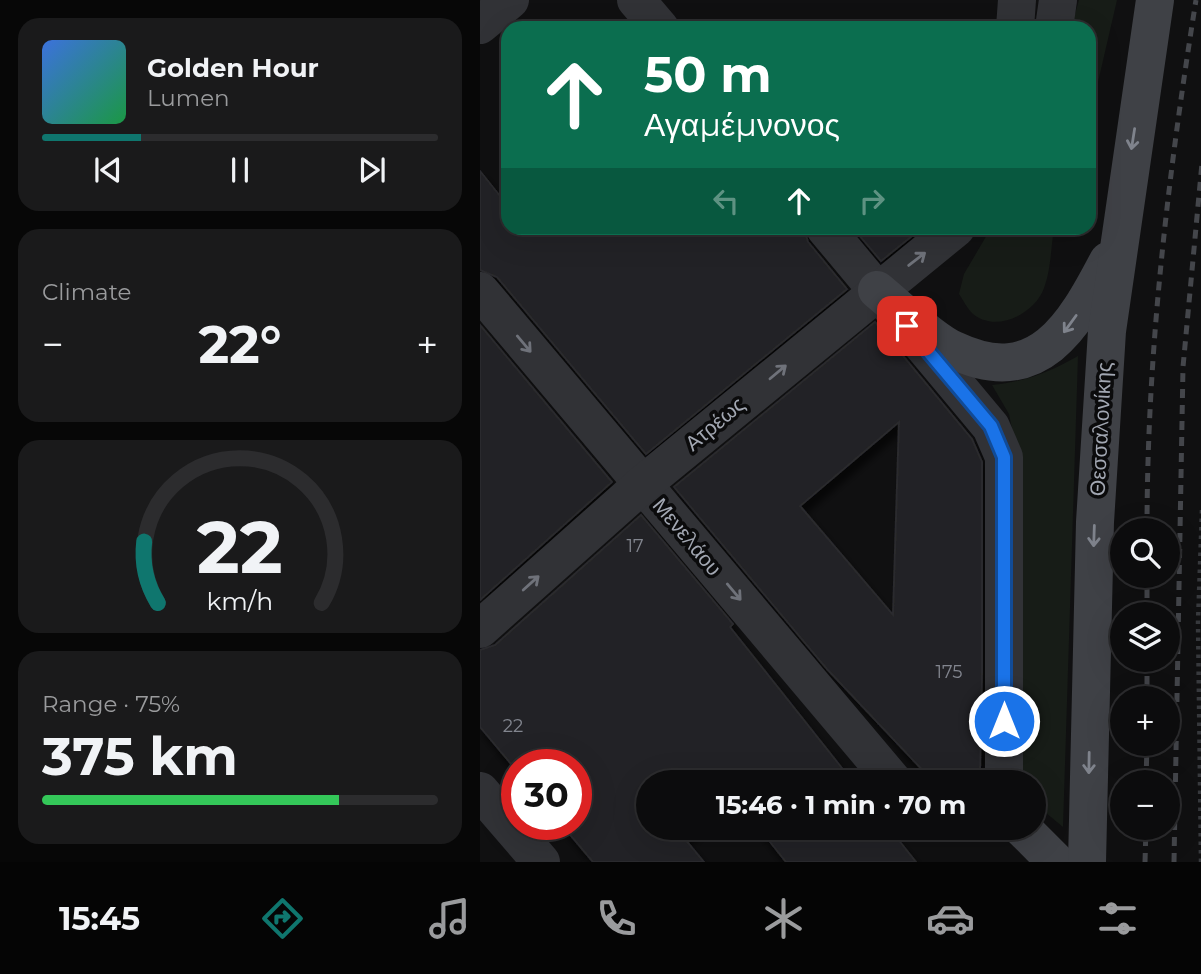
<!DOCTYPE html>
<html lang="en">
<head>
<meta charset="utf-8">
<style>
	:root { --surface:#0c0c0d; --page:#1a1a1b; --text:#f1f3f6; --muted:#9a9b9d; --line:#2c2c2e; --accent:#0f766e }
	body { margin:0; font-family:Montserrat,sans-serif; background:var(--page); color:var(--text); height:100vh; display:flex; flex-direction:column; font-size:26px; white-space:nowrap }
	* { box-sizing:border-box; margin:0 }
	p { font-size:23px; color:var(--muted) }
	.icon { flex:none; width:38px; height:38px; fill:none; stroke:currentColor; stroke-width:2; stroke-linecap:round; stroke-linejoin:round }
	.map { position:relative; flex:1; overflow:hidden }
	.drawer { display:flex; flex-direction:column; gap:18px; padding:18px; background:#070707; width:480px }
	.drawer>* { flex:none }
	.top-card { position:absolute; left:21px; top:21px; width:595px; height:214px; border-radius:21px; box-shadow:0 7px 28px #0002,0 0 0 2px var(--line); background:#0b6e4f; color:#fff; overflow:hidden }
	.tools { position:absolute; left:630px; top:518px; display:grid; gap:14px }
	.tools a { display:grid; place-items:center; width:70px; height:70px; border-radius:50%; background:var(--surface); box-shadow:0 7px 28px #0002,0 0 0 2px var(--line); font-size:35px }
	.speed { position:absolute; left:21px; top:749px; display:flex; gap:14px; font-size:35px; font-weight:700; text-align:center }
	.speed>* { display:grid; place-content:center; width:91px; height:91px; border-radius:50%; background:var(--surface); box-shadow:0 7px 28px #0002,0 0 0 2px var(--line); line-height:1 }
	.speed .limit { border:10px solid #d22; background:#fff; color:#111 }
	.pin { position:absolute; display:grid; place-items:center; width:60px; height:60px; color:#fff; margin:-30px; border-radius:14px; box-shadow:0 4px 10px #0006 }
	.me { position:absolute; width:77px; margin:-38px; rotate:0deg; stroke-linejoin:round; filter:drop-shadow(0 0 5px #0008) }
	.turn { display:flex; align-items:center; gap:24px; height:147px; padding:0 28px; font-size:32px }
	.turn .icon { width:91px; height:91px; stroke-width:2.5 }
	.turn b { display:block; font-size:49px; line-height:60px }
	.lanes { display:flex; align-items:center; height:66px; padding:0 28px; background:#0003; justify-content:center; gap:35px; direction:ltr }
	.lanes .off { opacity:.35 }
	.big { font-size:52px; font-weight:700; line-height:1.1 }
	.drawer .widget { flex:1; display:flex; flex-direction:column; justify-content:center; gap:10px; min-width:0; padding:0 24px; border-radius:21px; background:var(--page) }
	.drawer .dial { align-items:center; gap:0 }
	.dial svg { height:182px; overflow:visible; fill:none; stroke:var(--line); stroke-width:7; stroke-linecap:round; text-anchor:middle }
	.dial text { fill:var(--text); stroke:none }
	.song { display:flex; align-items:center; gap:21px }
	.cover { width:84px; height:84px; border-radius:10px; background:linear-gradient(135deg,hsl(220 70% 55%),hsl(140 70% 35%)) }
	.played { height:7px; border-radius:4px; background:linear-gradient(90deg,var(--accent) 25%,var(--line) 25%) }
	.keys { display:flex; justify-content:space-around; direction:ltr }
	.heat { display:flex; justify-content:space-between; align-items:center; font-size:38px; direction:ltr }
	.charge { height:10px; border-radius:5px; background:linear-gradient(90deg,#34c759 75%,var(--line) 0) }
	.trip { position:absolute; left:156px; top:770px; width:410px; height:70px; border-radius:35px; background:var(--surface); box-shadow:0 7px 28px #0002,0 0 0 2px var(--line); font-weight:700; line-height:70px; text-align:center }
	.menu { display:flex; height:112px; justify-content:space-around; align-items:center; background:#050505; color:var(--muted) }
	.menu .icon { width:49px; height:49px }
	.menu .active { color:var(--accent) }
	.menu b { font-size:32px; color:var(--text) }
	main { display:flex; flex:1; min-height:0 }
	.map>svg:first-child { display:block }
</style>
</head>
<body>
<main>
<section class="drawer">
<div class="widget">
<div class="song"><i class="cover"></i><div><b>Golden Hour</b><p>Lumen</p></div></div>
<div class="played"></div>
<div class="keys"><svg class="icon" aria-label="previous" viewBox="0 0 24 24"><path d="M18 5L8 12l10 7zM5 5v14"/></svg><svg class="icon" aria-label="pause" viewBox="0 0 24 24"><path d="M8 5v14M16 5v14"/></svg><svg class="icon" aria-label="next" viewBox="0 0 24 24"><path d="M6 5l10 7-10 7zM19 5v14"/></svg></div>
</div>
<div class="widget"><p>Climate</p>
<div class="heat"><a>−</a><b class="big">22°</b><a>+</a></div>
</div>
<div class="widget dial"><svg viewBox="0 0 100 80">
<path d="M14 69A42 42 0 1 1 86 69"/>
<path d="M14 69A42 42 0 0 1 8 42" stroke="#0f766e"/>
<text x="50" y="56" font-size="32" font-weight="700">22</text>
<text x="50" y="72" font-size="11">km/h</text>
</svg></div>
<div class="widget"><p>Range · 75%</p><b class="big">375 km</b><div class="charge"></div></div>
</section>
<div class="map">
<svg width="722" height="862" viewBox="0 0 722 862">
	<defs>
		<filter id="shadow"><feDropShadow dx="4.5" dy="8" stdDeviation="3.5" flood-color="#0009"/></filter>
	</defs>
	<rect width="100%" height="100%" fill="#101011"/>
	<g fill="#171c17">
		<path d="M 599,0 L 637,0 L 609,121 L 609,28 L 591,28 Z"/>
		<path d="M 511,228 L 574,228 C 571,246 571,270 564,288 C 555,314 515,334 492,313 C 487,308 483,300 479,294 L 484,274 Z"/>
		<path d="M 598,356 L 583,827 L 553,802 L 553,782 L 532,782 L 539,463 L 529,414 L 512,385 C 545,382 570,372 598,356 Z"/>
	</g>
	<g fill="#232325" stroke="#2a2a2d" stroke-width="2" fill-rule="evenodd" filter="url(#shadow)">
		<path d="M 0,171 L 28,206 L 28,228 L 324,228 L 328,242 L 367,289 L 166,454 L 17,277 L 0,270 Z"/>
		<path d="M 373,228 L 442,228 L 401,261 Z"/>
		<path d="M 395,322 L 492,439 L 502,462 L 502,673 L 500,771 L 497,782 L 450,778 L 347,669 L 194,487 ZM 419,422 L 413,615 L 320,506 Z"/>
		<path d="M 0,325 L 132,482 L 0,600 Z"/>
		<path d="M 161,515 L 253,624 L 250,627 L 373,782 L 168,782 L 168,828 L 217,828 L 204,838 L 224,862 L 113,862 L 81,824 L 96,824 L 96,765 L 37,765 L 37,771 L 0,727 L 0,650 L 15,645 Z"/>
		<path d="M 279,828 L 409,828 L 436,862 L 306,862 Z"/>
	</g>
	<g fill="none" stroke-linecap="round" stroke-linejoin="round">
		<path stroke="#37393d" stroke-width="4.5" stroke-dasharray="3.5 5" stroke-linecap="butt" d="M 721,862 L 718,622 L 722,509"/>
		<g stroke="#313236" stroke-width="38">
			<path d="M 156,0 L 180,28"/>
			<path d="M 0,25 L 30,0"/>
			<path d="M 535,28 L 537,0"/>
			<path d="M 574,28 L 578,0"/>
			<path d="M 345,228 L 511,427 L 524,457 L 524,774 L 519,782"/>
			<path d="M 0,291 L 414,782"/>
			<path d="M 0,629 L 163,484 L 476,228"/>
			<path d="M 0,791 L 61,862"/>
		</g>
		<g stroke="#3f4146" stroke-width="38">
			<path d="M 397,290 C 418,307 451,340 474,350 C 558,390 594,326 628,261"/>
			<path d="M 542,828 L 576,862"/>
			<path d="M 607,862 L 615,522 L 627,331 L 675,0"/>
		</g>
		<g stroke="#44464b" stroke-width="5" stroke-dasharray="9 7" stroke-linecap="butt">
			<path d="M 667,530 C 667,353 688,175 716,0"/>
			<path d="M 667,614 L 667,576"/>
			<path d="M 667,660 L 667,698"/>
			<path d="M 666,782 L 667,744"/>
			<path d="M 665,862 L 666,828"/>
			<path d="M 694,862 L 703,367 L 722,163"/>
		</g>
	</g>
	<defs><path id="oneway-shaft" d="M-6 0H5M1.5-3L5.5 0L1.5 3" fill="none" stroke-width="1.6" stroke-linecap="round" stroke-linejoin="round" transform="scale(1.75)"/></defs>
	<g stroke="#7f838c">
		<use href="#oneway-shaft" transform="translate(653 139) rotate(99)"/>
		<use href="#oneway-shaft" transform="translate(590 324) rotate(126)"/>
		<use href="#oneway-shaft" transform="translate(614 536) rotate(92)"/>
		<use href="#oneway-shaft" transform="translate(609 763) rotate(91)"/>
	</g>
	<g stroke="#6f727a">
		<use href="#oneway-shaft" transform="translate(437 259) rotate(-38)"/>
		<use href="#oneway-shaft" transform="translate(44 344) rotate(50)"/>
		<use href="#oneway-shaft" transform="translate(298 372) rotate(-40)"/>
		<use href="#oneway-shaft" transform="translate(51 583) rotate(-42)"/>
		<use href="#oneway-shaft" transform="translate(254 592) rotate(50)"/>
	</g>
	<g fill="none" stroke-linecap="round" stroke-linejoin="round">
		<g stroke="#114b97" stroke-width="18">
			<path id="route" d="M 427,326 L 511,426 L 524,457 L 524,721"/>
		</g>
		<use href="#route" stroke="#1a73e8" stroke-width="12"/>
	</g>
	<g text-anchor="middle" stroke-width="7" stroke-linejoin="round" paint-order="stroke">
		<g font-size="18" fill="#82858e">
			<text x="155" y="552">17</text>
			<text x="469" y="678">175</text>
			<text x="33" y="732">22</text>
		</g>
		<g font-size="21" fill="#a2a7b2" stroke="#0b0b0c">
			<text transform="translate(235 424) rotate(-40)" y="7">Ατρέως</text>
			<text transform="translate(621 429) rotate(-87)" y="7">Θεσσαλονίκης</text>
			<text transform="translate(207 537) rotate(50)" y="7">Μενελάου</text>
		</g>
	</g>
</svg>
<div class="tools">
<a><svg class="icon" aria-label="search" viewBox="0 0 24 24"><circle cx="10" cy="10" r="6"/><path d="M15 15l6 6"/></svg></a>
<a><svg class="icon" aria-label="layers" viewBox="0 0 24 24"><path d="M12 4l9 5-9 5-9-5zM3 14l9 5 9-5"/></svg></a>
<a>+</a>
<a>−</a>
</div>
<div class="speed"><div class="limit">30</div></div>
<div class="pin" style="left:427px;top:326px;background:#d93025"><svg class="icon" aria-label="arrive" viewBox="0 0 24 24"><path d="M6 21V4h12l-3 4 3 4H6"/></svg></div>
<svg class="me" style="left:524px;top:721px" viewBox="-20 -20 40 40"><circle r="17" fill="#1a73e8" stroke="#fff" stroke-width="3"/><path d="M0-11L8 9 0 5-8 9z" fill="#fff"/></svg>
<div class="trip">15:46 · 1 min · 70 m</div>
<div class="top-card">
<div class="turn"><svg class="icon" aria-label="ahead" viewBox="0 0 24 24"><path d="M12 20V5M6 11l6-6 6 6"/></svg><div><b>50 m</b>Αγαμέμνονος</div></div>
<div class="lanes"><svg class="icon off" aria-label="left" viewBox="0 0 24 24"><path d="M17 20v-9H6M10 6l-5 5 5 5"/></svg><svg class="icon" aria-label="ahead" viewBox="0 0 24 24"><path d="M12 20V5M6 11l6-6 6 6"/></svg><svg class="icon off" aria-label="right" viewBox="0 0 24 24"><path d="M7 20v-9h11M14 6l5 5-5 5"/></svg></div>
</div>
</div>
</main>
<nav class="menu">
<b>15:45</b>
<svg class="icon active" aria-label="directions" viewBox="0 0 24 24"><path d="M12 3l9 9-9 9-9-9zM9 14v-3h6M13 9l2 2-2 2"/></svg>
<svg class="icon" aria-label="music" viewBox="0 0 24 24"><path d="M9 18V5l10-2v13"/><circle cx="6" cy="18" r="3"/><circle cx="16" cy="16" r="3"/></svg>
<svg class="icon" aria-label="phone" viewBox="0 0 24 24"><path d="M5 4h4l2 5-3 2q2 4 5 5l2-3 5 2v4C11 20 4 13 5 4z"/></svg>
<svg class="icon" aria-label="climate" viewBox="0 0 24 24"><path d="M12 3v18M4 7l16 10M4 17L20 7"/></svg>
<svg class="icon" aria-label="car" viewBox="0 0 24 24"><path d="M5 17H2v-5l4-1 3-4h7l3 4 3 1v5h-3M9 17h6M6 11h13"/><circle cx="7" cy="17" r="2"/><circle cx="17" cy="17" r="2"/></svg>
<svg class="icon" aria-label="filters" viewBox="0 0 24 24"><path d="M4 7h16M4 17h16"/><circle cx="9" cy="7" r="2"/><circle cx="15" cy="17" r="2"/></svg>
</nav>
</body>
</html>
